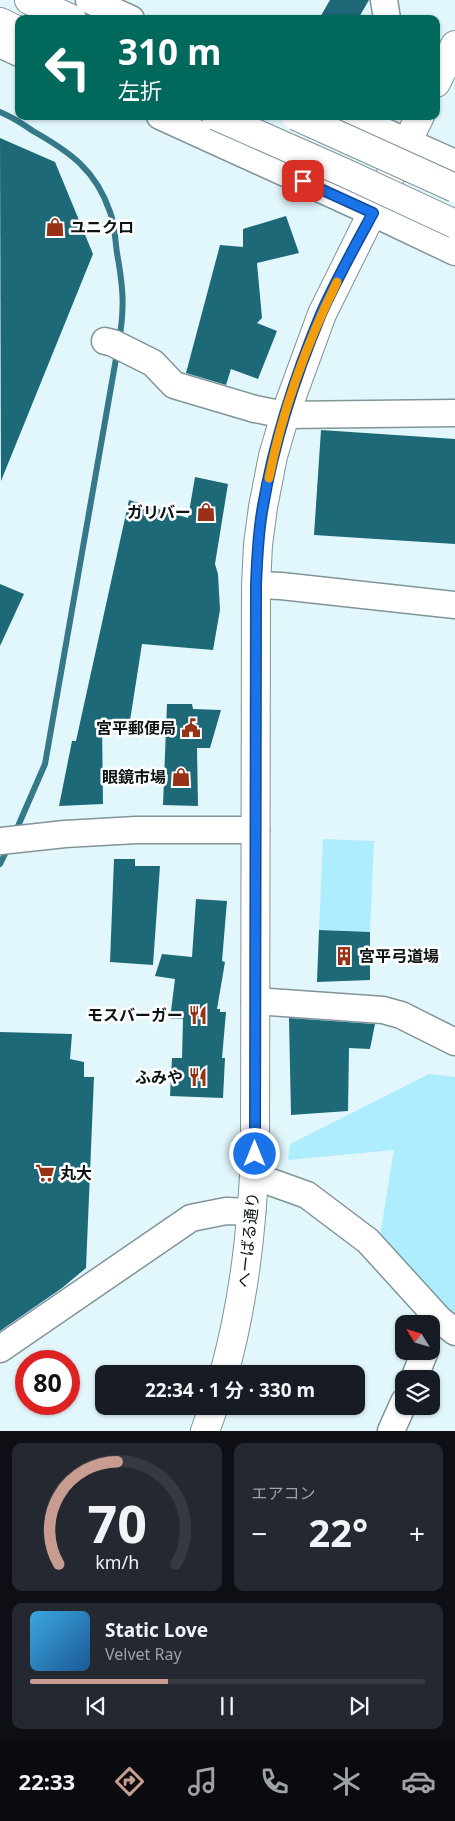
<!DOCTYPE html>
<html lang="ja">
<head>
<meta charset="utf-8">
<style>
	:root { --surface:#171b24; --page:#242831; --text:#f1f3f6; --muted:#9ea1a6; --line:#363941; --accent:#c99c92 }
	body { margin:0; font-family:"Noto Sans","Noto Sans JP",sans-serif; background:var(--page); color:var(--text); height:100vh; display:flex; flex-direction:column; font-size:19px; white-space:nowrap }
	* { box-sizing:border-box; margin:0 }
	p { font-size:16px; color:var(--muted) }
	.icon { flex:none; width:28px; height:28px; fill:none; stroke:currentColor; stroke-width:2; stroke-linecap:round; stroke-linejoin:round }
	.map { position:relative; height:1431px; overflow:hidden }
	.side { display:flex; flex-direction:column; gap:12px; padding:12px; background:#0d0f14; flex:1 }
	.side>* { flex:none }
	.top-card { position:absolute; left:15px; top:15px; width:425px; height:105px; border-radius:10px; box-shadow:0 1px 4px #0004; background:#00695c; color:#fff; overflow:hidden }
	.needle { width:32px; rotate:307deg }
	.buttons { position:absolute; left:395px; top:1315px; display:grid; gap:10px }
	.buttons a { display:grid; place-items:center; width:45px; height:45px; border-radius:10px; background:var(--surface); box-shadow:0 1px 4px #0004; font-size:25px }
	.speed { position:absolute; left:15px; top:1350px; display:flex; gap:10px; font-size:25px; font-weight:700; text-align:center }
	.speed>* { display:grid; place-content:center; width:65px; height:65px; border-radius:50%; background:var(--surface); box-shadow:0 1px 4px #0004; line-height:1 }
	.speed .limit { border:8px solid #d22; background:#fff; color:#111 }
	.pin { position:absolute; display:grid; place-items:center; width:42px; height:42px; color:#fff; margin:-21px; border-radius:10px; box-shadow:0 2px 8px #0006 }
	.me { position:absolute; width:55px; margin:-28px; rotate:0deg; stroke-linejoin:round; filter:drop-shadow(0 0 4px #0008) }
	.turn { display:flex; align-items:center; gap:18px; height:105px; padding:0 20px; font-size:22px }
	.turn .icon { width:65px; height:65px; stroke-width:2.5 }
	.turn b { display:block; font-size:35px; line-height:42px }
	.big { font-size:38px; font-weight:700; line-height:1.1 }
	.side .widget { flex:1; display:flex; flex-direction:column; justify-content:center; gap:8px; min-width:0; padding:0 18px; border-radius:10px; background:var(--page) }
	.side .dial { align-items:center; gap:0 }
	.dial svg { height:130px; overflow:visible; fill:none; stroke:var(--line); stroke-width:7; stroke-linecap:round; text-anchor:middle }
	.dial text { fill:var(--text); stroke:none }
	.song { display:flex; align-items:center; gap:15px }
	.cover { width:60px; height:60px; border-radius:8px; background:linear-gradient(135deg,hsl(200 70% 55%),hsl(210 70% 35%)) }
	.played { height:5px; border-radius:2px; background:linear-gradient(90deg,var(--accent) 35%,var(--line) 35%) }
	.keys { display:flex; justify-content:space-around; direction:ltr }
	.heat { display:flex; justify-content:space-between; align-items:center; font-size:28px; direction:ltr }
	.side .tiles { flex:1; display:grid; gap:12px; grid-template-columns:1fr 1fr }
	.widget:last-child { grid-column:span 2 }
	.trip { position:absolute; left:95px; top:1365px; width:270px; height:50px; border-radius:10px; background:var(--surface); box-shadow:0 1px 4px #0004; font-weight:700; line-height:50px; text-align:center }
	.tab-bar { display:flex; height:80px; justify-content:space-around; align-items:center; background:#090b0e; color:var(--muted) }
	.tab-bar .icon { width:35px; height:35px }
	.tab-bar .selected { color:var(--accent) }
	.tab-bar b { font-size:22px; color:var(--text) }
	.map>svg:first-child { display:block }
</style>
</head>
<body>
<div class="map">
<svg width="455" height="1431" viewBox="0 0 455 1431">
	<rect width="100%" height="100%" fill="#e2f7fc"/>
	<g fill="#adedfd">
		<path d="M 323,839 L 374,841 L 370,932 L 319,930 Z"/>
		<path d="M 429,1074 L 455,1077 L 455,1318 L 380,1236 L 394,1150 L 288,1160 L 290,1144 Z"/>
	</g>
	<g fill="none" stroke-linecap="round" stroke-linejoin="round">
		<g stroke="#357888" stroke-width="6">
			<path d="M 0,112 C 12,117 23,124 33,131 C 70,152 96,170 110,212 C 115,224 115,240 117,253 C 123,286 125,307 119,341"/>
			<path d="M 15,833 L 45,764 L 117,353"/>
			<path d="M 0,864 L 9,846"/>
		</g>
	</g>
	<g fill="#1e6978">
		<path d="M 330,0 L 369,0 L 358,19 L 319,19 Z"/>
		<path d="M 0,138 L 55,162 L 93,254 L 1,481 Z"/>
		<path d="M 286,216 L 299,253 L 257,263 L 262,318 L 257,323 L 277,331 L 258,379 L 231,369 L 226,385 L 186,373 L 220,245 L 243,247 L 243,229 Z"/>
		<path d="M 321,430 L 455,439 L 455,544 L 314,535 Z"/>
		<path d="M 195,477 L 228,484 L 215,564 L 218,574 L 220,610 L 213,650 L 142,644 L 129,727 L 102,724 L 103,804 L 59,806 L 72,741 L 76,741 L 129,500 L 188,518 Z"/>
		<path d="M 0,584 L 24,594 L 0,646 Z"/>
		<path d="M 167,704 L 192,704 L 193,709 L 221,710 L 210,748 L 197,748 L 198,806 L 163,805 Z"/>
		<path d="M 114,859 L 135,859 L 135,866 L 160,866 L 153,965 L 110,962 Z"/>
		<path d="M 196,899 L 227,901 L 222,961 L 225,962 L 217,1009 L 220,1009 L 220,1012 L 226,1012 L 222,1058 L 225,1058 L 223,1098 L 170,1096 L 172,1058 L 182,1058 L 183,1019 L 170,1019 L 175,979 L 155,976 L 162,954 L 192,957 Z"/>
		<path d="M 319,930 L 370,932 L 370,980 L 317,982 Z"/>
		<path d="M 289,1018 L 375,1024 L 370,1049 L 349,1048 L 348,1111 L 291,1115 Z"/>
		<path d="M 0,1032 L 72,1034 L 70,1059 L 84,1062 L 84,1077 L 94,1077 L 86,1268 L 62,1288 L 0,1331 Z"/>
	</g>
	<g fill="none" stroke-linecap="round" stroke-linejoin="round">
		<g stroke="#819499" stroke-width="29">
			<g id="minor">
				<path d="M 89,0 L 131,19"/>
				<path d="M 384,0 L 387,19"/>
				<path d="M 0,44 L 19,53"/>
				<path d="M 160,116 L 373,213 L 455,252"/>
				<path d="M 349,116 L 455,163"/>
				<path d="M 105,341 L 113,343 L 153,363 L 174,385 L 255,409 L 285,415 L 455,413"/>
				<path d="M 256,585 L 281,586 L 455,605"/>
				<path d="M 0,841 L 65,834 L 136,830 L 256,830"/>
				<path d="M 255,1001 L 383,1010 L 401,1015 L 455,1042"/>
				<path d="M 254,1176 L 307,1195 L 368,1241 L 439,1319 L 455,1332"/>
				<path d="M 0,1349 L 191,1218 L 226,1211 L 252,1212"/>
				<path d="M 414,1379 L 425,1351"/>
				<path d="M 391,1431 L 404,1402"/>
			</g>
		</g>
		<g stroke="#819499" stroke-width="30">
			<g id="highway">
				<path d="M 29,0 L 72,19"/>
				<path d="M 0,22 L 19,31"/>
				<path d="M 436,83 L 455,45"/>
				<path d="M 224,1374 C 244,1300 252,1230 255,1154 L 256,585 L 258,545 L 263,507 L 273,456 L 285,415 L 322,314 L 420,116"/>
				<path d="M 205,1431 L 214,1406"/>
			</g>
		</g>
		<use href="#minor" stroke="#fff" stroke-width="26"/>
		<use href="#highway" stroke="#fff" stroke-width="28"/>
		<g stroke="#819499" stroke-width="30" stroke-linecap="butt">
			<g id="highway-bridge">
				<path d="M 216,116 L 343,172 L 455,224"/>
				<path d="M 296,116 L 455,188"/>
			</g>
		</g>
		<use href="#highway-bridge" stroke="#fff" stroke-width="28"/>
	</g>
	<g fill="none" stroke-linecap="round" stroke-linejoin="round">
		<g stroke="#114b97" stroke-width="12">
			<path id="route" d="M 255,1154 L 256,585 C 257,559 258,532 263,506 C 274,442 296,374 321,314 C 336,280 355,246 373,213 L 303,181"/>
		</g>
		<use href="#route" stroke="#1a73e8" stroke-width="9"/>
		<path stroke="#f59e0b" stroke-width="9" d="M 269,478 C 282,412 307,343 337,282"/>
	</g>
	<defs>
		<g id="shop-bare" transform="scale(1.5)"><path d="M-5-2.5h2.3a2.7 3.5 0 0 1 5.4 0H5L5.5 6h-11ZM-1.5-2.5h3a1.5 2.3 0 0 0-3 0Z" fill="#993117" stroke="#fff" stroke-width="2.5" paint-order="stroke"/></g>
		<g id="civic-bare" transform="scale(1.5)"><path d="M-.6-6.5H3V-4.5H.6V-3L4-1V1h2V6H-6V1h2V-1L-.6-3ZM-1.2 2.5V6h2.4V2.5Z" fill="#993117" stroke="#fff" stroke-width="2.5" paint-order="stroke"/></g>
		<g id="building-bare" transform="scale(1.5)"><path d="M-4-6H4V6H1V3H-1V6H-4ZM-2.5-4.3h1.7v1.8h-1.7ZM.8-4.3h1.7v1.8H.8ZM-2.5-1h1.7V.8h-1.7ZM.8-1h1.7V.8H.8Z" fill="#993117" stroke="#fff" stroke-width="2.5" paint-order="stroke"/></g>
		<g id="restaurant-bare" transform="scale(1.5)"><path d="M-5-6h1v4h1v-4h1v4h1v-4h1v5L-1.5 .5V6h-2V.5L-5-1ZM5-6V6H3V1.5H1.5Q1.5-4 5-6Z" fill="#993117" stroke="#fff" stroke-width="2.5" paint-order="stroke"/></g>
		<g id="supermarket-bare" transform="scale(1.5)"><path d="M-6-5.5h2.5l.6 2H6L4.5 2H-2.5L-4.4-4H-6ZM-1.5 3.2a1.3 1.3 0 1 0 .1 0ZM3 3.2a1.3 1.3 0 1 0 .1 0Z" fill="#993117" stroke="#fff" stroke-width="2.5" paint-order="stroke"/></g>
	</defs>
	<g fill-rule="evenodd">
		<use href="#shop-bare" x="55" y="227"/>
		<use href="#shop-bare" x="206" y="512"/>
		<use href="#civic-bare" x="191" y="728"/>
		<use href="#shop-bare" x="181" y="777"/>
		<use href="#building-bare" x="344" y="956"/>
		<use href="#restaurant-bare" x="198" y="1015"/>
		<use href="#restaurant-bare" x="198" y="1077"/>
		<use href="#supermarket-bare" x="45" y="1173"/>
	</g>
	<g text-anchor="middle" stroke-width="5" stroke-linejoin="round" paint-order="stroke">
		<g font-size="16" font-weight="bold" fill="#0c1315" stroke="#fff" text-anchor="end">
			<text x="70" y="233" text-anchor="start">ユニクロ</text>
			<text x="191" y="518">ガリバー</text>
			<text x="176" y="734">宮平郵便局</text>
			<text x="166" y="783">眼鏡市場</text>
			<text x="359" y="962" text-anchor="start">宮平弓道場</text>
			<text x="183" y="1021">モスバーガー</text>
			<text x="183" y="1083">ふみや</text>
			<text x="60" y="1179" text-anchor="start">丸大</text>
		</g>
		<g font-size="16" fill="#0c1315" stroke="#fff">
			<text transform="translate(248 1240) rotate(-84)" y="6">へーばる通り</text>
		</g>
	</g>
</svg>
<div class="buttons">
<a><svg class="needle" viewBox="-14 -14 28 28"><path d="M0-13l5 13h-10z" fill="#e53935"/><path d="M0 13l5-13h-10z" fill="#9ea1a6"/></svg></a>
<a><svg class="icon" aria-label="layers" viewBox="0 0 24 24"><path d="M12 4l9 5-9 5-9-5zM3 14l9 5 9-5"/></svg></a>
</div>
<div class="speed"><div class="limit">80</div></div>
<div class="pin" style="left:303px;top:181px;background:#d93025"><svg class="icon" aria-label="arrive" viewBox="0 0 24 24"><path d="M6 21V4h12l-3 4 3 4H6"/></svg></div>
<svg class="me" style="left:255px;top:1154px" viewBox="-20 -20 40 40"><circle r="17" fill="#1a73e8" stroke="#fff" stroke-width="3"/><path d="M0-11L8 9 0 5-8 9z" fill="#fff"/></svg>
<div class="trip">22:34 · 1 分 · 330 m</div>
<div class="top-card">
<div class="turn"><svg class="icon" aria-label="left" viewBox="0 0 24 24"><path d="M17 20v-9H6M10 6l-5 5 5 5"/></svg><div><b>310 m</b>左折</div></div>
</div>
</div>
<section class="side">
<div class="tiles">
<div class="widget dial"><svg viewBox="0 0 100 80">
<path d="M14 69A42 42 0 1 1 86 69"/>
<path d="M14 69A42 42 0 0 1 50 6" stroke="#c99c92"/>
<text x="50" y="56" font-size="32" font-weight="700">70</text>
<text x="50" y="72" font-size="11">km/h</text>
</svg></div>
<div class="widget"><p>エアコン</p>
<div class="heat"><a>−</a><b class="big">22°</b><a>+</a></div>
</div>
<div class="widget">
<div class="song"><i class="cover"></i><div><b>Static Love</b><p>Velvet Ray</p></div></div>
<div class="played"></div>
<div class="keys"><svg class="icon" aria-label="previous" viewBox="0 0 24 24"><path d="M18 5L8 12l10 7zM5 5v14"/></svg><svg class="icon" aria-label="pause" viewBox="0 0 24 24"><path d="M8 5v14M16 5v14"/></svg><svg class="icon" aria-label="next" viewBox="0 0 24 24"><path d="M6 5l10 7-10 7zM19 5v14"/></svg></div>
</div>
</div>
</section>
<nav class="tab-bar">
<b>22:33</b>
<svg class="icon selected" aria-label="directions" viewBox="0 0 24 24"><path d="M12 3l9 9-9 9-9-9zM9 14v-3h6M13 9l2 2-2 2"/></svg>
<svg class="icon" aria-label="music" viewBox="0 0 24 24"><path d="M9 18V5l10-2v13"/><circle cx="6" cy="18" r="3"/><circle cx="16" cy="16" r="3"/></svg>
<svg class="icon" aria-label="phone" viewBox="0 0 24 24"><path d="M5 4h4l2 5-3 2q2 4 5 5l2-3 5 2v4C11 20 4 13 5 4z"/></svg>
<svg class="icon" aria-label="climate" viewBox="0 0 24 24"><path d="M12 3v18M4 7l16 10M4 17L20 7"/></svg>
<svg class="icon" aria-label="car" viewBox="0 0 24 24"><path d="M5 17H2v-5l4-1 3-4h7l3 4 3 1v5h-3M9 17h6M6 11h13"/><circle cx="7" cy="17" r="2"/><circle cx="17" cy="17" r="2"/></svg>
</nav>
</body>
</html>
